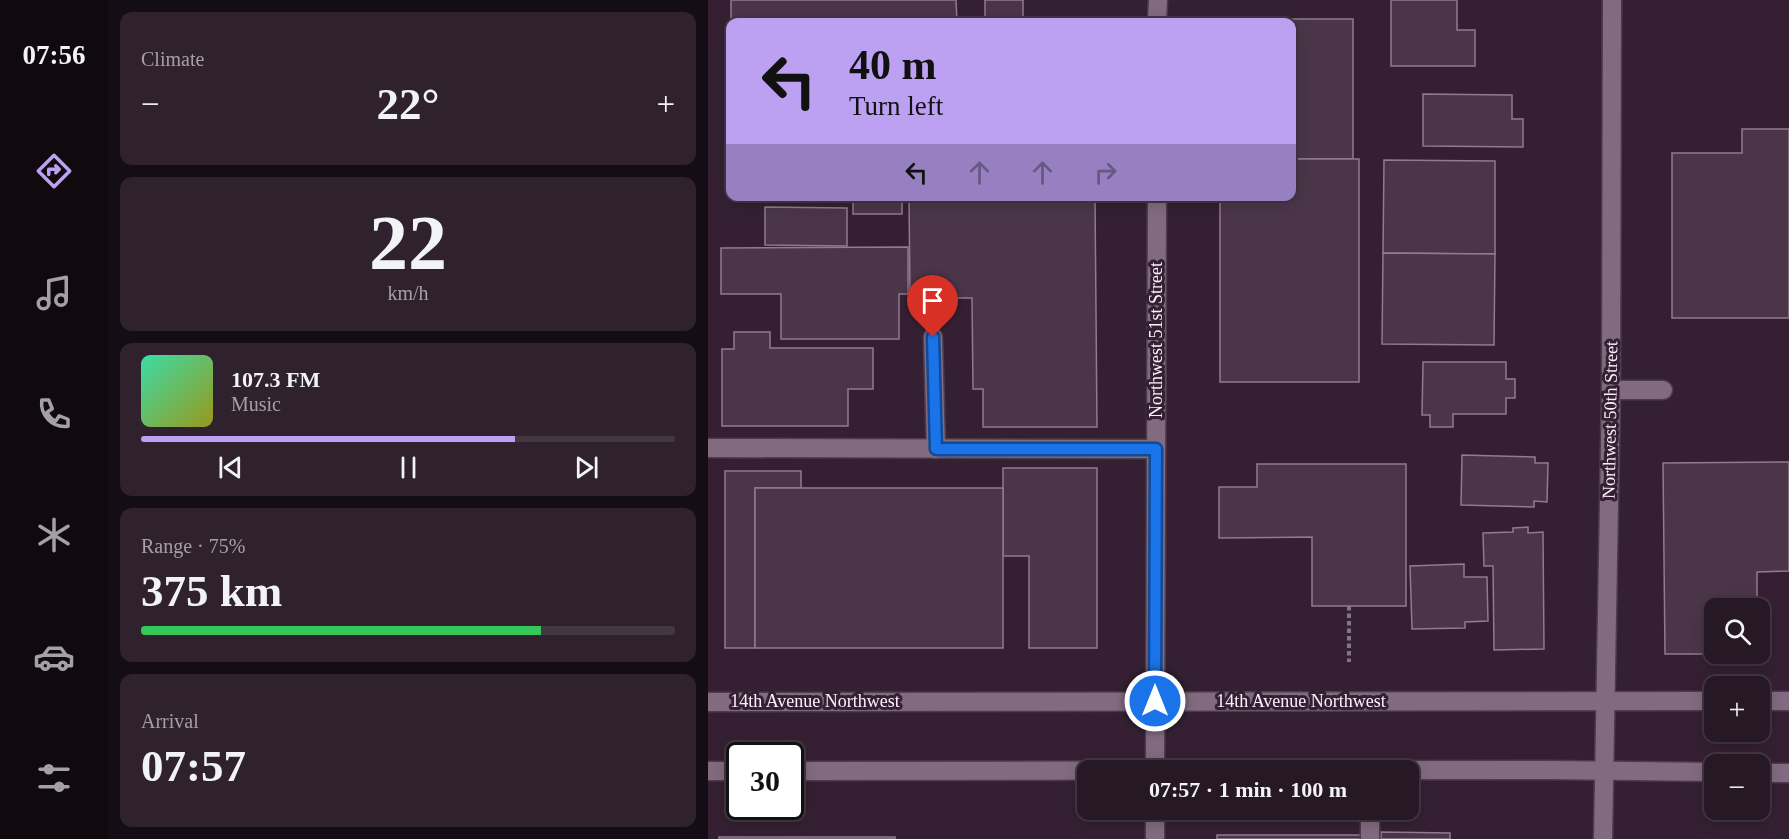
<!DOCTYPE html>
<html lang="en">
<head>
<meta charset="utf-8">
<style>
	:root { --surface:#271826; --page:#2f212e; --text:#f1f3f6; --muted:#a4a0a7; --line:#433743; --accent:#bca0f2 }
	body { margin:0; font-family:"Times New Roman",serif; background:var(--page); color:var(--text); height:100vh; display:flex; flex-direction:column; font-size:22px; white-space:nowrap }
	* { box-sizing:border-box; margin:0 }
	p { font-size:20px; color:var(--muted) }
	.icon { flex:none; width:33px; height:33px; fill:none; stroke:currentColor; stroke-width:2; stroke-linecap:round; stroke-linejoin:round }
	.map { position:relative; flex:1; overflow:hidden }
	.side { display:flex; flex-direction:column; gap:12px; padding:12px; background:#150d15; width:600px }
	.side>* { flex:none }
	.guide { position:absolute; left:18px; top:18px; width:570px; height:183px; border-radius:12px; box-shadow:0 3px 15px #0003,0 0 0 2px var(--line); background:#bca0f2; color:#111; overflow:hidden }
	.tools { position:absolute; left:996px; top:598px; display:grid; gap:12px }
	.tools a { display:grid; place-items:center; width:66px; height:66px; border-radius:12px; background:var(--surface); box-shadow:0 3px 15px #0003,0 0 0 2px var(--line); font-size:30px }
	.speed { position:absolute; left:18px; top:742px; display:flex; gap:12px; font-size:30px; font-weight:700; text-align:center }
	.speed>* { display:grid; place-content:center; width:78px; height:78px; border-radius:50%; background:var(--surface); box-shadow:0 3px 15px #0003,0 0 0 2px var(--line); line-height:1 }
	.speed .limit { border:3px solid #111; border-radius:9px; background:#fff; color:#111 }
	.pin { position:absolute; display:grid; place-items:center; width:51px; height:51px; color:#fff; margin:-62px -26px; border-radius:50% 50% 50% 0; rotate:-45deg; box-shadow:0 0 6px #0007 }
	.pin .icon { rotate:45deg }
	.me { position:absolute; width:66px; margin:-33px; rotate:0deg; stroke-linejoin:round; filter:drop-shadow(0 0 4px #0008) }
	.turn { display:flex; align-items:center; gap:21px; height:126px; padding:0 24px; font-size:27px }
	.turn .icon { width:78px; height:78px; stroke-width:2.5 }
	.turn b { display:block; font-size:42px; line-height:51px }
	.lanes { display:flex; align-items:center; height:57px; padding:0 24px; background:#0003; justify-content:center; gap:30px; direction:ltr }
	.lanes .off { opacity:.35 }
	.big { font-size:45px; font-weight:700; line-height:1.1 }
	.side .tile { flex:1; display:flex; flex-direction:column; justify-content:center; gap:9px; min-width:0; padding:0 21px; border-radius:12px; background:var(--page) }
	.side .dial { align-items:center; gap:0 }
	.dial b { font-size:78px; line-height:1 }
	.song { display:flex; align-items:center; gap:18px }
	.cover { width:72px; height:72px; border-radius:9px; background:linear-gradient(135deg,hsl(160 70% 55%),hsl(60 70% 35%)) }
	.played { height:6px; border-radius:3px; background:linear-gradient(90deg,var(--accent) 70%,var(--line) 70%) }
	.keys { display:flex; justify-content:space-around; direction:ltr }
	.heat { display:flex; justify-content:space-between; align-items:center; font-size:33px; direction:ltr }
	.charge { height:9px; border-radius:4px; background:linear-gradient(90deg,#34c759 75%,var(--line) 0) }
	.trip { position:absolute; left:369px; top:760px; width:342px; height:60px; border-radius:12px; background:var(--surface); box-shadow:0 3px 15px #0003,0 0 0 2px var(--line); font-weight:700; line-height:60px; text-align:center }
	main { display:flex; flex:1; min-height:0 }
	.tab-bar { display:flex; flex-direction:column; width:108px; justify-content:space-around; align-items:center; background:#100a0f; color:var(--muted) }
	.tab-bar .icon { width:42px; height:42px }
	.tab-bar .selected { color:var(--accent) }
	.tab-bar b { font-size:27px; color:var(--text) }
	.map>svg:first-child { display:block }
</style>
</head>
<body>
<main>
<nav class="tab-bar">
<b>07:56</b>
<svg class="icon selected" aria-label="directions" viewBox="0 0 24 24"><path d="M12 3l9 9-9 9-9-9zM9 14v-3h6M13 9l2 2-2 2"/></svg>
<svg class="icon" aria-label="music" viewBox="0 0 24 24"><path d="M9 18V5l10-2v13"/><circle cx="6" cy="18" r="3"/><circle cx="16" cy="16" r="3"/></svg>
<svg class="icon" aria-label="phone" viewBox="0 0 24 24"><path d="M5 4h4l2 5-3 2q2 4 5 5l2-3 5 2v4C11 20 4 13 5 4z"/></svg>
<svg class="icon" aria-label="climate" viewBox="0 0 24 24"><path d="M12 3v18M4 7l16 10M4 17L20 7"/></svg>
<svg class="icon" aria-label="car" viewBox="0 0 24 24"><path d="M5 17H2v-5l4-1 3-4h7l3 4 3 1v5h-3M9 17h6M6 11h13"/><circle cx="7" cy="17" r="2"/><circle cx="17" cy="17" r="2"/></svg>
<svg class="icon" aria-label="filters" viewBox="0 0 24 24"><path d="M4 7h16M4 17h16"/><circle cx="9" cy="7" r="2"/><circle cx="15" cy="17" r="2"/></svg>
</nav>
<section class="side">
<div class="tile"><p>Climate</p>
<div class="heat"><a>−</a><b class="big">22°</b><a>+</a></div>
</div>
<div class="tile dial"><b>22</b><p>km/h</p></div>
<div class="tile">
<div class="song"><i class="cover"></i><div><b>107.3 FM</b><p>Music</p></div></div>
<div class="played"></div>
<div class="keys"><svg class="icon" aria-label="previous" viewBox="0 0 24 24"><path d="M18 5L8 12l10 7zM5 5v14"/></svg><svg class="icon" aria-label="pause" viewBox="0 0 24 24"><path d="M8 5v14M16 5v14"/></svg><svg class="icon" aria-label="next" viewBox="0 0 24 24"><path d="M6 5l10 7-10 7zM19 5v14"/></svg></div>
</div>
<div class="tile"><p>Range · 75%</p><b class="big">375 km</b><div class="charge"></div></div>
<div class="tile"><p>Arrival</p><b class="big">07:57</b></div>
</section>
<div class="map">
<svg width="1081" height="839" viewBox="0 0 1081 839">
	<rect width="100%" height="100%" fill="#342032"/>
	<g fill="#4b3649" stroke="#927a90" stroke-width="1.5">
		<path d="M 23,0 L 248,0 L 249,22 L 23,22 Z"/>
		<rect x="277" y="0" width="38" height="22"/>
		<path d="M 683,0 L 749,0 L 749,30 L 767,30 L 767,66 L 683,66 Z"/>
		<path d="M 549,19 L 645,19 L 645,159 L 584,159 L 584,22 L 549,22 Z"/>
		<path d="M 715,94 L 804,95 L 804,119 L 815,119 L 815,147 L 715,146 Z"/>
		<path d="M 1034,129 L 1081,129 L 1081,318 L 964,318 L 964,153 L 1034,153 Z"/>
		<path d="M 584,159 L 651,159 L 651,382 L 512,382 L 512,196 L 584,196 Z"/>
		<path d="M 676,160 L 787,161 L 787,254 L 675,253 Z"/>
		<rect x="145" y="196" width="49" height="18"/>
		<path d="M 201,196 L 387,196 L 389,427 L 275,427 L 275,389 L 265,389 L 264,298 L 202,298 Z"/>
		<path d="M 57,207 L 139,208 L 139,246 L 57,245 Z"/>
		<path d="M 200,247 L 200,294 L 191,294 L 191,339 L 73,339 L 73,294 L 13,294 L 13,248 Z"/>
		<path d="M 675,253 L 787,254 L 786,345 L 674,344 Z"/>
		<path d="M 26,332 L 62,332 L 62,348 L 165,348 L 165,389 L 140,389 L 140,426 L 14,426 L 14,349 L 26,349 Z"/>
		<path d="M 715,362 L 798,362 L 798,379 L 807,379 L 807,398 L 798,398 L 798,414 L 745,414 L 745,427 L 722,427 L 722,415 L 714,415 Z"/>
		<path d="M 754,455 L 827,457 L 827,463 L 840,463 L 839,502 L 826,501 L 826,507 L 753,505 Z"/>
		<path d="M 1081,462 L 1081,571 L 1049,572 L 1049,609 L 1006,609 L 1006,654 L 957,654 L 955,463 Z"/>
		<path d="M 549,464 L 698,464 L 698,606 L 604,606 L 604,537 L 511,538 L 511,487 L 549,487 Z"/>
		<path d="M 295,468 L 389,468 L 389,648 L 321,648 L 321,556 L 295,556 Z"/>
		<path d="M 17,471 L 93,471 L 93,488 L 47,488 L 47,648 L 17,648 Z"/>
		<rect x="47" y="488" width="248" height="160"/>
		<path d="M 820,527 L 820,533 L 835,532 L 836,649 L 786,650 L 785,566 L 776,566 L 775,533 L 805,532 L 805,528 Z"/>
		<path d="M 756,564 L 756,577 L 779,577 L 780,621 L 757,622 L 757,628 L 704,629 L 702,566 Z"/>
		<path d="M 673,832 L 742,833 L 742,839 L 673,839 Z"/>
		<rect x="509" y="835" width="144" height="4"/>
		<rect x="11" y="837" width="176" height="2"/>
	</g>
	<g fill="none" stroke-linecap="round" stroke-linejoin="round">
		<g stroke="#4d3c4c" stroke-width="21">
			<g id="minor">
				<path d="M 449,22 L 450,0"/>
				<path d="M 225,337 L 228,449"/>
				<path d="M 903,390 L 955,390"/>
				<path d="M 0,448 L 448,449"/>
				<path d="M 1052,701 L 1081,701"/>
				<path d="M 0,702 L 1006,701"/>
				<path d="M 0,771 L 32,771"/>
				<path d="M 82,771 L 842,770 L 1006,772"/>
				<path d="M 447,771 L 449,196"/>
				<path d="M 1052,773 L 1081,773"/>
				<path d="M 447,810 L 447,839"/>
				<path d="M 662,839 L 662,810"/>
				<path d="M 895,839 L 903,390 L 904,0"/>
			</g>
		</g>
		<path stroke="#867484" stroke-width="4" stroke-dasharray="4.5 3" stroke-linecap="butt" d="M 641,606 L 641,662"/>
		<use href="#minor" stroke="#826b80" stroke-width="18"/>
	</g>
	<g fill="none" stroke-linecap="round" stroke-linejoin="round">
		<g stroke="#114b97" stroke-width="15">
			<path id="route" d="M 225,337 L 228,449 L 448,449 L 447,701"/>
		</g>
		<use href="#route" stroke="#1a73e8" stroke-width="10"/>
	</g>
	<g text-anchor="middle" stroke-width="6" stroke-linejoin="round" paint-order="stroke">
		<g font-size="18" fill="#fdeffb" stroke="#342032">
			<text transform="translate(448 340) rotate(-90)" y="6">Northwest 51st Street</text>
			<text transform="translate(902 420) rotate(-89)" y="6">Northwest 50th Street</text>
			<text x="107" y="707">14th Avenue Northwest</text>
			<text x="593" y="707">14th Avenue Northwest</text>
		</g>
	</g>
</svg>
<div class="tools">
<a><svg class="icon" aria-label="search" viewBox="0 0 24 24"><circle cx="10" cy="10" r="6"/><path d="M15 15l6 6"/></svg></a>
<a>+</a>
<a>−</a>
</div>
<div class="speed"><div class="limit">30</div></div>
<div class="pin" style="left:225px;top:337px;background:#d93025"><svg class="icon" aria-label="arrive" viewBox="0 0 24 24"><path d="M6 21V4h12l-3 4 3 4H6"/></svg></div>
<svg class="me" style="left:447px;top:701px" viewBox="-20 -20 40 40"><circle r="17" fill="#1a73e8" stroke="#fff" stroke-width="3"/><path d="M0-11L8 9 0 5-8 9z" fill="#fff"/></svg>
<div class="trip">07:57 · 1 min · 100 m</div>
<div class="guide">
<div class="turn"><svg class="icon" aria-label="left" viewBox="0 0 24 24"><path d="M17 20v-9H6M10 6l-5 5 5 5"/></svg><div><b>40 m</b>Turn left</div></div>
<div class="lanes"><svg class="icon" aria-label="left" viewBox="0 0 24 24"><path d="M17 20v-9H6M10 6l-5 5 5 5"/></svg><svg class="icon off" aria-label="ahead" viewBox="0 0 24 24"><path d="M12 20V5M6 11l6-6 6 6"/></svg><svg class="icon off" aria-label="ahead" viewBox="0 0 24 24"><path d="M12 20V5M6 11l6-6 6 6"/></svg><svg class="icon off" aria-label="right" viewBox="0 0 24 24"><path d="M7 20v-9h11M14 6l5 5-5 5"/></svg></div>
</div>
</div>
</main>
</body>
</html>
